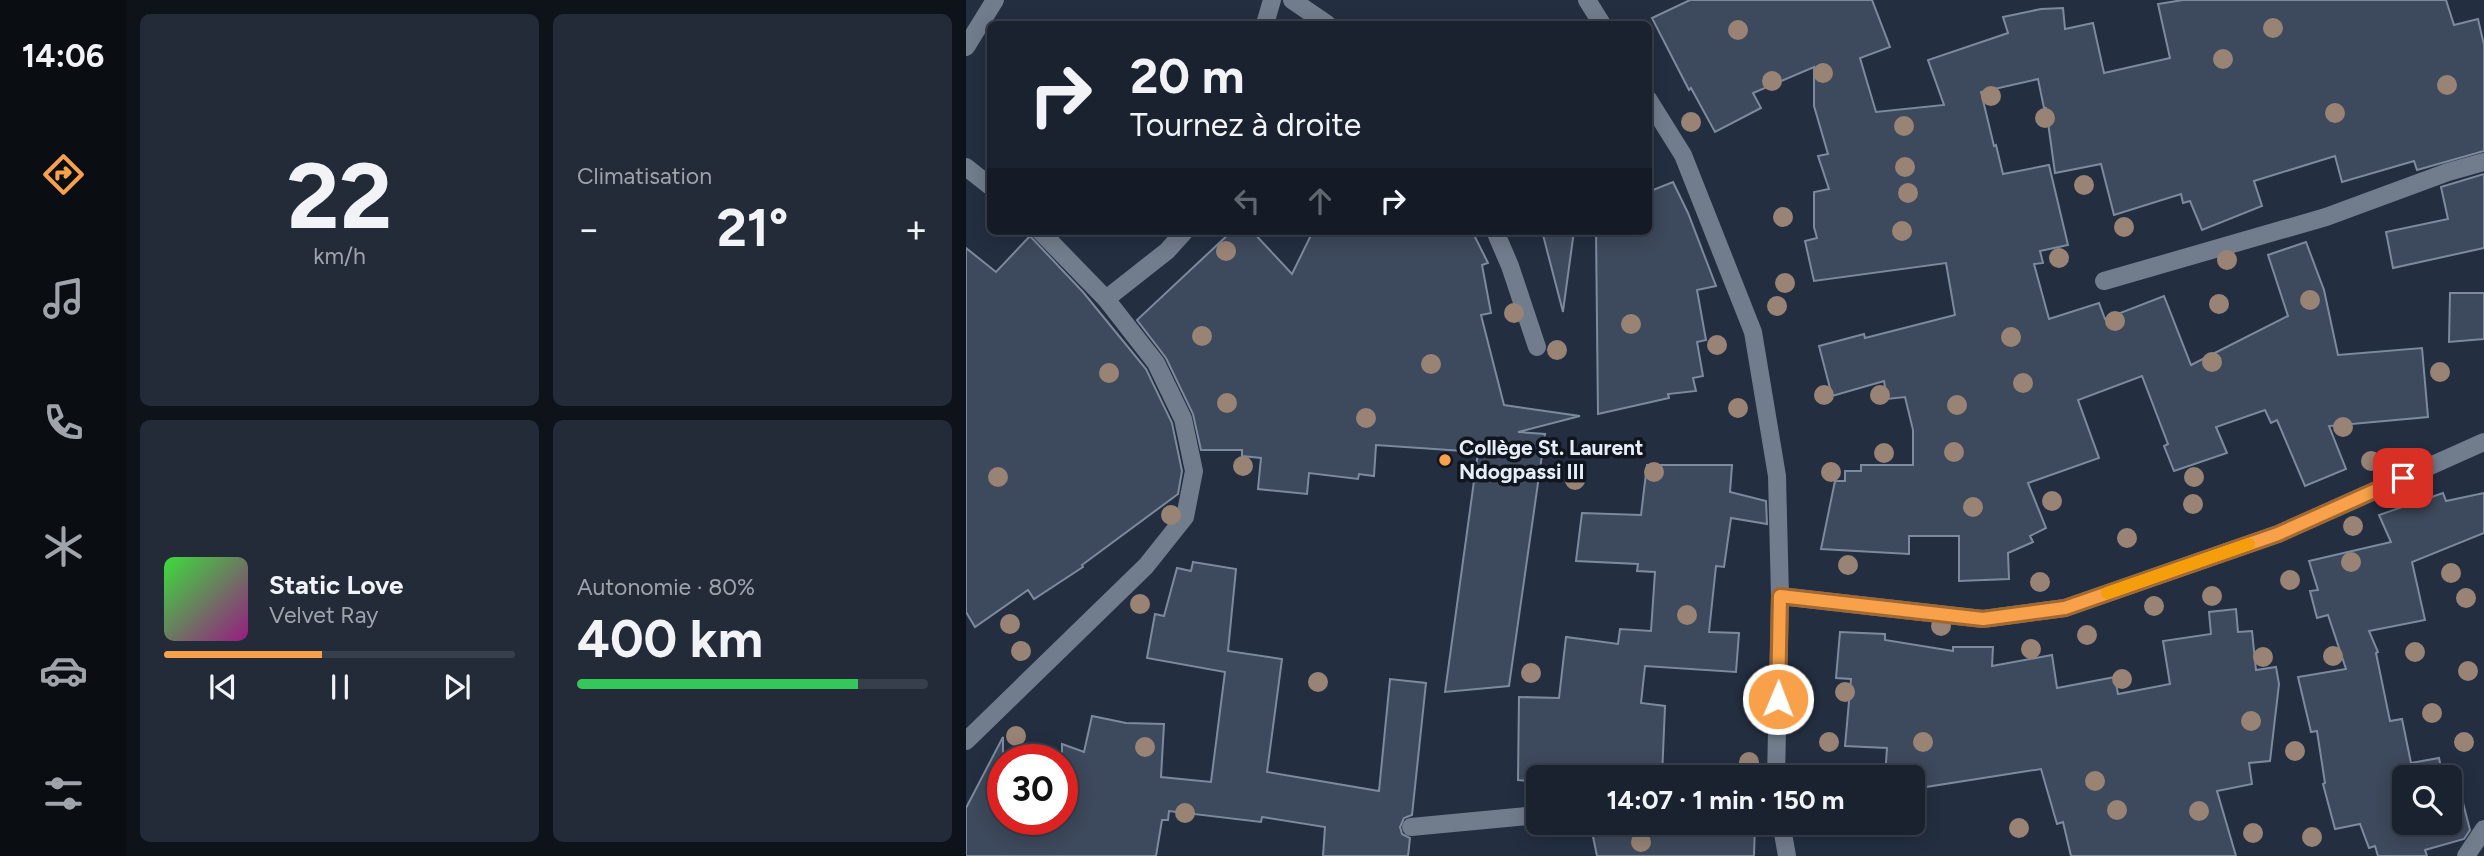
<!DOCTYPE html>
<html lang="fr">
<head>
<meta charset="utf-8">
<style>
	:root { --surface:#1a2230; --page:#232a38; --text:#f1f3f6; --muted:#9fa4ab; --line:#383f4c; --accent:#f8a14a }
	body { margin:0; font-family:Figtree,sans-serif; background:var(--page); color:var(--text); height:100vh; display:flex; flex-direction:column; font-size:26px; white-space:nowrap }
	* { box-sizing:border-box; margin:0 }
	p { font-size:23px; color:var(--muted) }
	.icon { flex:none; width:38px; height:38px; fill:none; stroke:currentColor; stroke-width:2; stroke-linecap:round; stroke-linejoin:round }
	.map { position:relative; flex:1; overflow:hidden }
	.drawer { display:flex; flex-direction:column; gap:14px; padding:14px; background:#0e131a; width:840px }
	.drawer>* { flex:none }
	.guide { position:absolute; left:21px; top:21px; width:665px; height:214px; border-radius:10px; box-shadow:0 4px 18px #0003,0 0 0 2px var(--line); background:#1a2230; color:var(--text); overflow:hidden }
	.buttons { position:absolute; left:1426px; top:765px; display:grid; gap:14px }
	.buttons a { display:grid; place-items:center; width:70px; height:70px; border-radius:10px; background:var(--surface); box-shadow:0 4px 18px #0003,0 0 0 2px var(--line); font-size:35px }
	.speed { position:absolute; left:21px; top:744px; display:flex; gap:14px; font-size:35px; font-weight:700; text-align:center }
	.speed>* { display:grid; place-content:center; width:91px; height:91px; border-radius:50%; background:var(--surface); box-shadow:0 4px 18px #0003,0 0 0 2px var(--line); line-height:1 }
	.speed .limit { border:10px solid #d22; background:#fff; color:#111 }
	.pin { position:absolute; display:grid; place-items:center; width:60px; height:60px; color:#fff; margin:-30px; border-radius:14px; box-shadow:0 4px 10px #0006 }
	.me { position:absolute; width:77px; margin:-38px; rotate:1deg; stroke-linejoin:round; filter:drop-shadow(0 0 5px #0008) }
	.turn { display:flex; align-items:center; gap:24px; height:147px; padding:0 28px; font-size:32px }
	.turn .icon { width:91px; height:91px; stroke-width:2.5 }
	.turn b { display:block; font-size:49px; line-height:60px }
	.lanes { display:flex; align-items:center; height:66px; padding:0 28px; background:#0003; justify-content:center; gap:35px; direction:ltr }
	.lanes .off { opacity:.35 }
	.big { font-size:52px; font-weight:700; line-height:1.1 }
	.drawer .card { flex:1; display:flex; flex-direction:column; justify-content:center; gap:10px; min-width:0; padding:0 24px; border-radius:10px; background:var(--page) }
	.drawer .dial { align-items:center; gap:0 }
	.dial b { font-size:91px; line-height:1 }
	.song { display:flex; align-items:center; gap:21px }
	.cover { width:84px; height:84px; border-radius:10px; background:linear-gradient(135deg,hsl(120 70% 55%),hsl(310 70% 35%)) }
	.played { height:7px; border-radius:4px; background:linear-gradient(90deg,var(--accent) 45%,var(--line) 45%) }
	.keys { display:flex; justify-content:space-around; direction:ltr }
	.heat { display:flex; justify-content:space-between; align-items:center; font-size:38px; direction:ltr }
	.charge { height:10px; border-radius:5px; background:linear-gradient(90deg,#34c759 80%,var(--line) 0) }
	.drawer .tiles { flex:1; display:grid; gap:14px; grid-template-columns:repeat(2,1fr) }
	.trip { position:absolute; left:560px; top:765px; width:399px; height:70px; border-radius:10px; background:var(--surface); box-shadow:0 4px 18px #0003,0 0 0 2px var(--line); font-weight:700; line-height:70px; text-align:center }
	main { display:flex; flex:1; min-height:0 }
	.menu { display:flex; flex-direction:column; width:126px; justify-content:space-around; align-items:center; background:#0a0e13; color:var(--muted) }
	.menu .icon { width:49px; height:49px }
	.menu .on { color:var(--accent) }
	.menu b { font-size:32px; color:var(--text) }
	.map>svg:first-child { display:block }
</style>
</head>
<body>
<main>
<nav class="menu">
<b>14:06</b>
<svg class="icon on" aria-label="directions" viewBox="0 0 24 24"><path d="M12 3l9 9-9 9-9-9zM9 14v-3h6M13 9l2 2-2 2"/></svg>
<svg class="icon" aria-label="music" viewBox="0 0 24 24"><path d="M9 18V5l10-2v13"/><circle cx="6" cy="18" r="3"/><circle cx="16" cy="16" r="3"/></svg>
<svg class="icon" aria-label="phone" viewBox="0 0 24 24"><path d="M5 4h4l2 5-3 2q2 4 5 5l2-3 5 2v4C11 20 4 13 5 4z"/></svg>
<svg class="icon" aria-label="climate" viewBox="0 0 24 24"><path d="M12 3v18M4 7l16 10M4 17L20 7"/></svg>
<svg class="icon" aria-label="car" viewBox="0 0 24 24"><path d="M5 17H2v-5l4-1 3-4h7l3 4 3 1v5h-3M9 17h6M6 11h13"/><circle cx="7" cy="17" r="2"/><circle cx="17" cy="17" r="2"/></svg>
<svg class="icon" aria-label="filters" viewBox="0 0 24 24"><path d="M4 7h16M4 17h16"/><circle cx="9" cy="7" r="2"/><circle cx="15" cy="17" r="2"/></svg>
</nav>
<section class="drawer">
<div class="tiles">
<div class="card dial"><b>22</b><p>km/h</p></div>
<div class="card"><p>Climatisation</p>
<div class="heat"><a>−</a><b class="big">21°</b><a>+</a></div>
</div>
<div class="card">
<div class="song"><i class="cover"></i><div><b>Static Love</b><p>Velvet Ray</p></div></div>
<div class="played"></div>
<div class="keys"><svg class="icon" aria-label="previous" viewBox="0 0 24 24"><path d="M18 5L8 12l10 7zM5 5v14"/></svg><svg class="icon" aria-label="pause" viewBox="0 0 24 24"><path d="M8 5v14M16 5v14"/></svg><svg class="icon" aria-label="next" viewBox="0 0 24 24"><path d="M6 5l10 7-10 7zM19 5v14"/></svg></div>
</div>
<div class="card"><p>Autonomie · 80%</p><b class="big">400 km</b><div class="charge"></div></div>
</div>
</section>
<div class="map">
<svg width="1518" height="856" viewBox="0 0 1518 856">
	<rect width="100%" height="100%" fill="#232e40"/>
	<g fill="#3d495c" stroke="#7c8a9f" stroke-width="2">
		<path d="M 724,0 L 906,0 L 924,47 L 894,58 L 910,112 L 978,105 L 962,60 L 1042,33 L 1037,17 L 1075,9 L 1097,8 L 1099,29 L 1127,23 L 1138,73 L 1204,58 L 1192,4 L 1217,0 L 1480,0 L 1488,25 L 1512,19 L 1518,45 L 1518,151 L 1451,170 L 1448,161 L 1376,182 L 1369,156 L 1288,181 L 1296,206 L 1236,230 L 1224,201 L 1217,203 L 1215,194 L 1148,215 L 1135,164 L 1089,173 L 1080,108 L 1078,108 L 1072,79 L 1015,92 L 1028,146 L 1030,145 L 1037,174 L 1083,165 L 1102,245 L 1074,251 L 1077,263 L 1068,264 L 1083,319 L 1133,303 L 1139,319 L 1198,296 L 1225,365 L 1322,316 L 1302,255 L 1340,242 L 1358,290 L 1372,355 L 1456,348 L 1462,417 L 1363,426 L 1380,469 L 1339,486 L 1311,420 L 1305,423 L 1299,410 L 1250,427 L 1261,453 L 1208,471 L 1198,446 L 1202,444 L 1176,376 L 1112,400 L 1133,458 L 1062,483 L 1080,528 L 1064,536 L 1067,542 L 1042,553 L 1043,579 L 993,581 L 993,536 L 943,536 L 943,554 L 855,549 L 869,481 L 879,481 L 879,471 L 895,471 L 895,465 L 947,465 L 947,430 L 939,397 L 921,399 L 918,381 L 866,396 L 853,346 L 898,334 L 899,338 L 989,315 L 980,263 L 848,281 L 839,241 L 851,238 L 848,227 L 848,192 L 863,189 L 852,156 L 862,154 L 848,106 L 848,67 L 787,93 L 795,108 L 749,132 L 725,88 L 723,90 L 686,18 Z"/>
		<path d="M 1518,174 L 1518,248 L 1427,268 L 1420,232 L 1482,219 L 1475,187 Z"/>
		<path d="M 707,182 L 722,213 L 750,286 L 731,290 L 740,340 L 731,342 L 737,376 L 727,378 L 730,391 L 702,394 L 703,398 L 632,414 L 630,231 L 682,231 L 682,192 Z"/>
		<path d="M 266,231 L 286,231 L 326,274 L 347,231 L 506,231 L 522,263 L 516,265 L 525,313 L 515,315 L 538,405 L 614,416 L 552,432 L 579,434 L 543,686 L 479,692 L 512,452 L 410,445 L 408,476 L 393,474 L 392,479 L 343,473 L 341,494 L 292,489 L 295,458 L 276,456 L 276,450 L 235,450 L 227,414 L 200,358 L 171,320 Z"/>
		<path d="M 576,231 L 608,231 L 597,311 L 597,312 Z"/>
		<path d="M 64,236 L 117,292 L 180,369 L 206,423 L 216,471 L 212,494 L 116,565 L 117,567 L 68,599 L 62,590 L 9,627 L 0,612 L 0,248 L 30,272 Z"/>
		<path d="M 1484,293 L 1518,293 L 1518,339 L 1483,342 Z"/>
		<path d="M 681,465 L 766,465 L 764,492 L 800,501 L 801,524 L 765,518 L 758,567 L 750,566 L 743,632 L 773,633 L 770,672 L 679,666 L 675,703 L 699,706 L 696,777 L 572,777 L 572,782 L 552,780 L 553,697 L 593,698 L 600,637 L 652,644 L 654,629 L 685,631 L 689,572 L 671,571 L 672,564 L 610,561 L 616,513 L 675,515 Z"/>
		<path d="M 1477,493 L 1480,501 L 1518,493 L 1518,533 L 1446,562 L 1459,620 L 1403,631 L 1412,652 L 1410,653 L 1424,721 L 1436,719 L 1445,763 L 1473,758 L 1477,777 L 1438,777 L 1438,822 L 1484,822 L 1484,802 L 1496,799 L 1504,830 L 1498,839 L 1459,850 L 1461,856 L 1412,856 L 1409,846 L 1403,848 L 1394,824 L 1369,829 L 1357,784 L 1359,783 L 1351,731 L 1345,732 L 1332,677 L 1380,669 L 1362,615 L 1351,618 L 1344,591 L 1352,590 L 1343,561 L 1425,542 L 1413,515 Z"/>
		<path d="M 227,562 L 270,569 L 262,651 L 316,659 L 301,772 L 413,791 L 424,679 L 460,683 L 446,815 L 438,818 L 434,827 L 436,834 L 444,838 L 442,856 L 357,856 L 359,827 L 296,817 L 295,822 L 203,811 L 202,820 L 196,820 L 190,856 L 0,856 L 0,808 L 37,737 L 37,819 L 96,819 L 96,744 L 118,752 L 126,716 L 160,723 L 198,724 L 195,777 L 245,782 L 259,672 L 181,658 L 189,614 L 198,616 L 211,568 L 225,571 Z"/>
		<path d="M 1270,609 L 1272,632 L 1286,631 L 1290,670 L 1310,667 L 1313,684 L 1304,761 L 1283,763 L 1286,784 L 1251,791 L 1270,856 L 1105,856 L 1097,822 L 1091,824 L 1075,769 L 947,789 L 947,777 L 919,777 L 921,748 L 879,746 L 885,679 L 870,678 L 874,632 L 919,634 L 919,640 L 987,651 L 987,647 L 1027,647 L 1026,666 L 1086,655 L 1091,688 L 1149,677 L 1152,694 L 1204,684 L 1197,641 L 1245,634 L 1243,612 Z"/>
		<path d="M 624,822 L 789,822 L 788,856 L 631,856 Z"/>
	</g>
	<g fill="none" stroke-linecap="round" stroke-linejoin="round">
		<g stroke="#717c8c" stroke-width="18">
			<path d="M 326,0 L 361,24"/>
			<path d="M 621,0 L 636,24"/>
			<path d="M 299,24 L 306,0"/>
			<path d="M 0,47 L 29,0"/>
			<path d="M 682,99 L 717,155 L 787,332 L 811,476 L 814,596 L 810,777"/>
			<path d="M 0,167 L 24,186"/>
			<path d="M 529,231 L 544,266 L 571,347"/>
			<path d="M 1138,281 L 1360,217 L 1482,172 L 1518,162"/>
			<path d="M 140,299 L 201,251 L 219,231"/>
			<path d="M 814,596 L 1017,619 L 1099,608 L 1312,534 L 1518,442"/>
			<path d="M 0,741 L 180,566 L 219,517 L 228,471 L 217,419 L 190,363 L 140,299 L 74,231"/>
			<path d="M 815,822 L 821,856"/>
			<path d="M 445,827 L 572,815"/>
			<path d="M 1500,856 L 1518,829"/>
		</g>
	</g>
	<g fill="#988375">
		<circle cx="1307" cy="28" r="10"/>
		<circle cx="772" cy="30" r="10"/>
		<circle cx="1257" cy="59" r="10"/>
		<circle cx="857" cy="73" r="10"/>
		<circle cx="806" cy="81" r="10"/>
		<circle cx="1481" cy="85" r="10"/>
		<circle cx="1025" cy="96" r="10"/>
		<circle cx="1369" cy="113" r="10"/>
		<circle cx="1079" cy="118" r="10"/>
		<circle cx="725" cy="122" r="10"/>
		<circle cx="938" cy="126" r="10"/>
		<circle cx="939" cy="167" r="10"/>
		<circle cx="1118" cy="185" r="10"/>
		<circle cx="942" cy="193" r="10"/>
		<circle cx="817" cy="217" r="10"/>
		<circle cx="1158" cy="227" r="10"/>
		<circle cx="936" cy="231" r="10"/>
		<circle cx="260" cy="251" r="10"/>
		<circle cx="1093" cy="258" r="10"/>
		<circle cx="1261" cy="260" r="10"/>
		<circle cx="819" cy="283" r="10"/>
		<circle cx="1344" cy="300" r="10"/>
		<circle cx="1253" cy="304" r="10"/>
		<circle cx="811" cy="306" r="10"/>
		<circle cx="548" cy="313" r="10"/>
		<circle cx="1149" cy="321" r="10"/>
		<circle cx="665" cy="324" r="10"/>
		<circle cx="236" cy="336" r="10"/>
		<circle cx="1045" cy="337" r="10"/>
		<circle cx="751" cy="345" r="10"/>
		<circle cx="591" cy="350" r="10"/>
		<circle cx="1246" cy="362" r="10"/>
		<circle cx="465" cy="364" r="10"/>
		<circle cx="1474" cy="372" r="10"/>
		<circle cx="143" cy="373" r="10"/>
		<circle cx="1057" cy="383" r="10"/>
		<circle cx="858" cy="395" r="10"/>
		<circle cx="914" cy="395" r="10"/>
		<circle cx="261" cy="403" r="10"/>
		<circle cx="991" cy="405" r="10"/>
		<circle cx="772" cy="408" r="10"/>
		<circle cx="400" cy="418" r="10"/>
		<circle cx="1377" cy="427" r="10"/>
		<circle cx="988" cy="452" r="10"/>
		<circle cx="918" cy="453" r="10"/>
		<circle cx="1405" cy="461" r="10"/>
		<circle cx="277" cy="466" r="10"/>
		<circle cx="688" cy="472" r="10"/>
		<circle cx="865" cy="472" r="10"/>
		<circle cx="32" cy="477" r="10"/>
		<circle cx="1228" cy="477" r="10"/>
		<circle cx="609" cy="480" r="10"/>
		<circle cx="1086" cy="501" r="10"/>
		<circle cx="1227" cy="504" r="10"/>
		<circle cx="1007" cy="507" r="10"/>
		<circle cx="205" cy="515" r="10"/>
		<circle cx="1387" cy="526" r="10"/>
		<circle cx="1161" cy="538" r="10"/>
		<circle cx="1385" cy="562" r="10"/>
		<circle cx="882" cy="565" r="10"/>
		<circle cx="1485" cy="573" r="10"/>
		<circle cx="1324" cy="580" r="10"/>
		<circle cx="1074" cy="582" r="10"/>
		<circle cx="1246" cy="596" r="10"/>
		<circle cx="1500" cy="598" r="10"/>
		<circle cx="174" cy="604" r="10"/>
		<circle cx="1188" cy="606" r="10"/>
		<circle cx="721" cy="615" r="10"/>
		<circle cx="44" cy="624" r="10"/>
		<circle cx="975" cy="626" r="10"/>
		<circle cx="1121" cy="635" r="10"/>
		<circle cx="1065" cy="649" r="10"/>
		<circle cx="55" cy="651" r="10"/>
		<circle cx="1449" cy="652" r="10"/>
		<circle cx="1367" cy="656" r="10"/>
		<circle cx="1297" cy="657" r="10"/>
		<circle cx="1502" cy="671" r="10"/>
		<circle cx="565" cy="673" r="10"/>
		<circle cx="1156" cy="679" r="10"/>
		<circle cx="352" cy="682" r="10"/>
		<circle cx="879" cy="692" r="10"/>
		<circle cx="1466" cy="713" r="10"/>
		<circle cx="1285" cy="721" r="10"/>
		<circle cx="50" cy="736" r="10"/>
		<circle cx="863" cy="742" r="10"/>
		<circle cx="957" cy="742" r="10"/>
		<circle cx="1498" cy="742" r="10"/>
		<circle cx="179" cy="747" r="10"/>
		<circle cx="1329" cy="751" r="10"/>
		<circle cx="783" cy="762" r="10"/>
		<circle cx="1129" cy="781" r="10"/>
		<circle cx="1151" cy="810" r="10"/>
		<circle cx="1233" cy="811" r="10"/>
		<circle cx="219" cy="813" r="10"/>
		<circle cx="1053" cy="828" r="10"/>
		<circle cx="1287" cy="833" r="10"/>
		<circle cx="1346" cy="837" r="10"/>
		<circle cx="675" cy="842" r="10"/>
	</g>
	<g fill="none" stroke-linecap="round" stroke-linejoin="round">
		<g stroke="#a16930" stroke-width="18">
			<path id="route" d="M 812,699 L 814,596 L 1017,619 L 1099,608 L 1312,534 L 1437,478"/>
		</g>
		<use href="#route" stroke="#f8a14a" stroke-width="12"/>
		<path stroke="#f59e0b" stroke-width="12" d="M 1141,593 L 1283,544"/>
	</g>
	<circle fill="#f8a14a" stroke="#11161e" stroke-width="2.5" cx="479" cy="460" r="7"/>
	<g text-anchor="middle" stroke-width="7" stroke-linejoin="round" paint-order="stroke">
		<g font-size="21" font-weight="bold" fill="#e6eefa" stroke="#11161e" text-anchor="start">
			<text x="493" y="455">Collège St. Laurent<tspan x="493" dy="24">Ndogpassi III</tspan></text>
		</g>
	</g>
</svg>
<div class="buttons">
<a><svg class="icon" aria-label="search" viewBox="0 0 24 24"><circle cx="10" cy="10" r="6"/><path d="M15 15l6 6"/></svg></a>
</div>
<div class="speed"><div class="limit">30</div></div>
<div class="pin" style="left:1437px;top:478px;background:#d93025"><svg class="icon" aria-label="arrive" viewBox="0 0 24 24"><path d="M6 21V4h12l-3 4 3 4H6"/></svg></div>
<svg class="me" style="left:812px;top:699px" viewBox="-20 -20 40 40"><circle r="17" fill="#f8a14a" stroke="#fff" stroke-width="3"/><path d="M0-11L8 9 0 5-8 9z" fill="#fff"/></svg>
<div class="trip">14:07 · 1 min · 150 m</div>
<div class="guide">
<div class="turn"><svg class="icon" aria-label="right" viewBox="0 0 24 24"><path d="M7 20v-9h11M14 6l5 5-5 5"/></svg><div><b>20 m</b>Tournez à droite</div></div>
<div class="lanes"><svg class="icon off" aria-label="left" viewBox="0 0 24 24"><path d="M17 20v-9H6M10 6l-5 5 5 5"/></svg><svg class="icon off" aria-label="ahead" viewBox="0 0 24 24"><path d="M12 20V5M6 11l6-6 6 6"/></svg><svg class="icon" aria-label="right" viewBox="0 0 24 24"><path d="M7 20v-9h11M14 6l5 5-5 5"/></svg></div>
</div>
</div>
</main>
</body>
</html>
